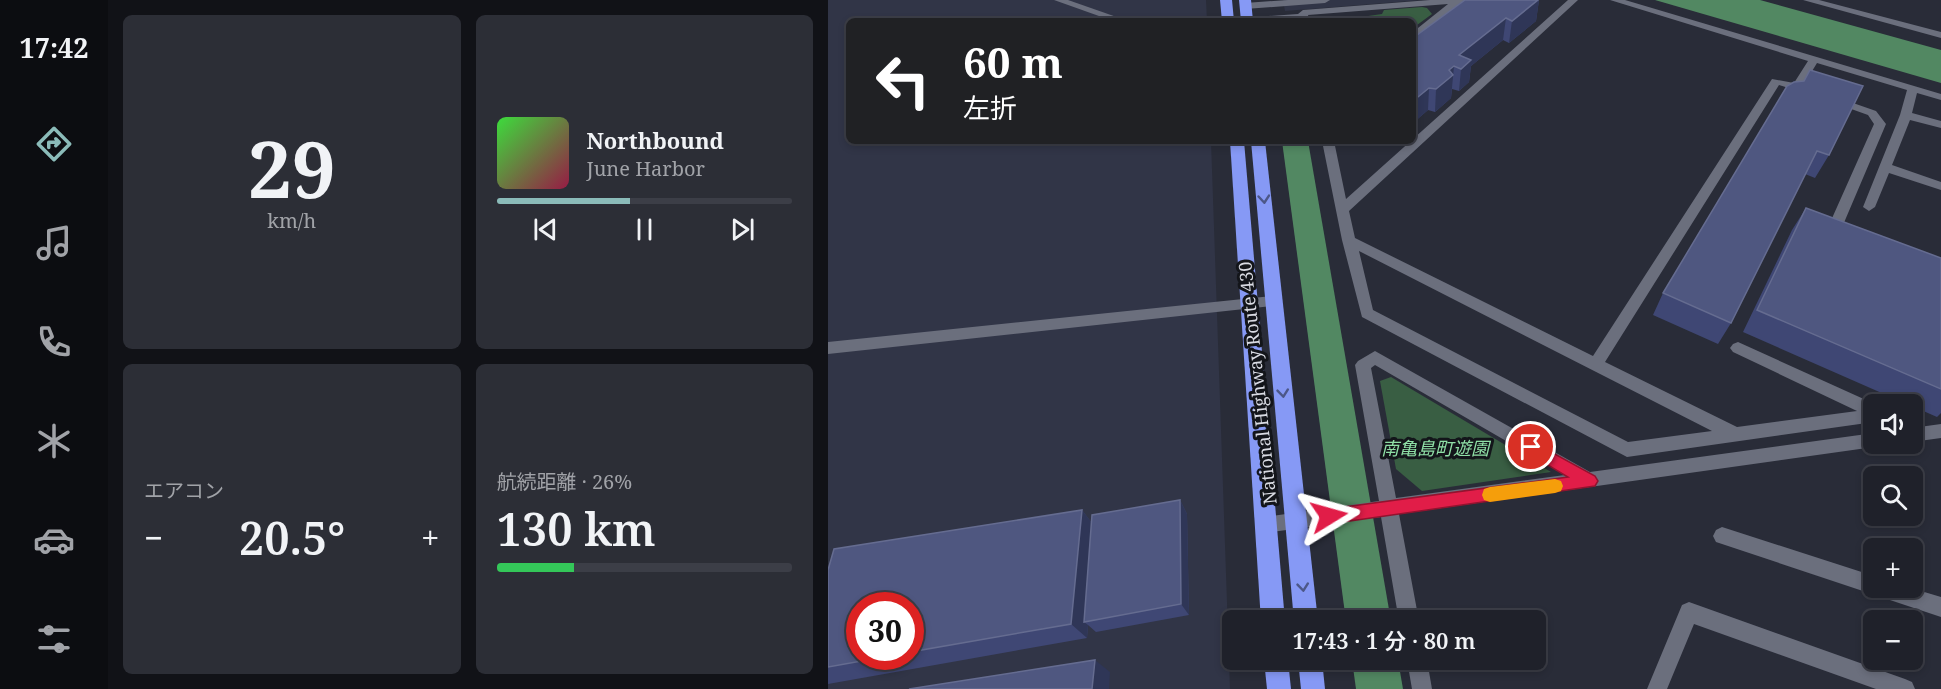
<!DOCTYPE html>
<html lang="ja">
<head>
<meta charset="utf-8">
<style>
	:root { --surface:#1f212a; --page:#2c2e36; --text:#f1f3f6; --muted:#a1a3a8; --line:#3c3e47; --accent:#8bbbb9 }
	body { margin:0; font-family:"Noto Serif","Noto Sans JP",serif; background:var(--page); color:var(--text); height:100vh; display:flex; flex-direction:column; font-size:22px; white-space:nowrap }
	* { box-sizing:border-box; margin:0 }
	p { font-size:20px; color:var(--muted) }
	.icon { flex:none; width:33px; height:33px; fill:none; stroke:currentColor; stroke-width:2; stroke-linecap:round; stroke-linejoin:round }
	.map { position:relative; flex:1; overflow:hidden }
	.panel { display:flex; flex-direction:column; gap:15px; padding:15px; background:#111217; width:720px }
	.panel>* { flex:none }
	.top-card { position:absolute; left:18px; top:18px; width:570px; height:126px; border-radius:9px; box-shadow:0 3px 9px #0003,0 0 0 2px var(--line); background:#202124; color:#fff; overflow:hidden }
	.controls { position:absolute; left:1035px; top:394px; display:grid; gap:12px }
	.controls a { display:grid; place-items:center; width:60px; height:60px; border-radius:9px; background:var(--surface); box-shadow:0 3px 9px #0003,0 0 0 2px var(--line); font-size:30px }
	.speed { position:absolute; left:18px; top:592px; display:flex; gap:12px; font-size:30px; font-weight:700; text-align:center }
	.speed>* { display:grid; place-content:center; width:78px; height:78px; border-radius:50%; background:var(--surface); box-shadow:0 3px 9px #0003,0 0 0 2px var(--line); line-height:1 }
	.speed .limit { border:9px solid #d22; background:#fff; color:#111 }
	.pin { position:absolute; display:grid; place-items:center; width:51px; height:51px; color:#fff; margin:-26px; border:3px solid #fff; border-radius:50%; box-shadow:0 2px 6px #0007 }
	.me { position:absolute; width:66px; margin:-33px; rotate:82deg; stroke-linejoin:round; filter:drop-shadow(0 0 4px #0008) }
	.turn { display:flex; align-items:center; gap:21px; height:126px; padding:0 18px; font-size:27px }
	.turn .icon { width:78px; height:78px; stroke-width:2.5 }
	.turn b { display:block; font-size:42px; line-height:51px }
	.big { font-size:45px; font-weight:600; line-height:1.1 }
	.panel .card { flex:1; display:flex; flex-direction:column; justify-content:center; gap:9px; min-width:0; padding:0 21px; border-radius:9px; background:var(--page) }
	.panel .dial { align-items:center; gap:0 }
	.dial b { font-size:78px; line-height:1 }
	.song { display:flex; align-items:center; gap:18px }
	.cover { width:72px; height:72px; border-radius:9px; background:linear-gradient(135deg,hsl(120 70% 55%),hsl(340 70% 35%)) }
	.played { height:6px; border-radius:3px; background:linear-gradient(90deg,var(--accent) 45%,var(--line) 45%) }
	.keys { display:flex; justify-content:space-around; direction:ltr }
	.heat { display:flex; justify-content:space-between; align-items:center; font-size:33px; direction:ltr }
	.charge { height:9px; border-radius:4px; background:linear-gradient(90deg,#34c759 26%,var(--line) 0) }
	.panel .tiles { flex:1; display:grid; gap:15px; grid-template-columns:repeat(2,1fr) }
	.trip { position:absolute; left:394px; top:610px; width:324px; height:60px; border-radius:9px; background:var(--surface); box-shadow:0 3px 9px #0003,0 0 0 2px var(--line); font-weight:600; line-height:60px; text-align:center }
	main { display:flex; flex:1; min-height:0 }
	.dock { display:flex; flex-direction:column; width:108px; justify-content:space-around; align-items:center; background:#0c0d11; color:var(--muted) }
	.dock .icon { width:42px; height:42px }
	.dock .current { color:var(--accent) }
	.dock b { font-size:27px; color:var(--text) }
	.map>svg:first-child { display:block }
</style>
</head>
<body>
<main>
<nav class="dock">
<b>17:42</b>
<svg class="icon current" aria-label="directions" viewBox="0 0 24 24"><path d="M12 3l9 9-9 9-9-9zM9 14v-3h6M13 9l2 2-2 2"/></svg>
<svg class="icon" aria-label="music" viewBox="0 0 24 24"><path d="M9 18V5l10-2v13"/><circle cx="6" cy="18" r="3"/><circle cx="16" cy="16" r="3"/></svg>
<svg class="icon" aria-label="phone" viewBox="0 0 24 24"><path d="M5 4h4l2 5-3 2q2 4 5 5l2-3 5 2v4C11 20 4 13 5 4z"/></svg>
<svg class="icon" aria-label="climate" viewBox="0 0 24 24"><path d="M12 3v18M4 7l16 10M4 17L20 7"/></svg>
<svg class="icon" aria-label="car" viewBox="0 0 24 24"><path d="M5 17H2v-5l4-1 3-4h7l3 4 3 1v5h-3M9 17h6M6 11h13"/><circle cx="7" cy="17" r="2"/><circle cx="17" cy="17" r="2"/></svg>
<svg class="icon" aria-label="filters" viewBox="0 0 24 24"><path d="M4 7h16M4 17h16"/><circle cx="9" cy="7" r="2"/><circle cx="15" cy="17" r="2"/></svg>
</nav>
<section class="panel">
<div class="tiles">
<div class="card dial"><b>29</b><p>km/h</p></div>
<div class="card">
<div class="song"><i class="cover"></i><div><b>Northbound</b><p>June Harbor</p></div></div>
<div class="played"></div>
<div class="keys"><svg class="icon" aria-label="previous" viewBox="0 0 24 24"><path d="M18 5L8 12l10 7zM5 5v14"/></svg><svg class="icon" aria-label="pause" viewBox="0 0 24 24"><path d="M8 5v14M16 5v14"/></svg><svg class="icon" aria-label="next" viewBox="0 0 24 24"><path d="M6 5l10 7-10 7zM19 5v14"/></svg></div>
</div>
<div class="card"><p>エアコン</p>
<div class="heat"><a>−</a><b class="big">20.5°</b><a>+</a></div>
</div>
<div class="card"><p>航続距離 · 26%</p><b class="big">130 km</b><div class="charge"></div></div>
</div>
</section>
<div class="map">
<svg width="1113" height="689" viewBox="0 0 1113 689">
	<rect width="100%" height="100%" fill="#292c38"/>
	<g fill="#313547" fill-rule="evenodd">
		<path d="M 0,0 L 378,0 L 379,21 L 21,21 L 21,141 L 383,141 L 402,689 L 0,689 ZM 32,606 L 82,606 L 82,657 L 32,657 Z"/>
		<path d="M 455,0 L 594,0 L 457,11 Z"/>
	</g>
	<g fill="#395e43">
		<path d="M 594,7 L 599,8 L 604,14 L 585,28 L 585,21 L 505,21 L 554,14 L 556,10 Z"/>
		<path d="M 563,377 L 723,472 L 594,491 L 568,469 L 552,381 Z"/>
	</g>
	<g fill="#528862">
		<path d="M 827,0 L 932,0 L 1113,50 L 1113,83 Z"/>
		<path d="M 454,141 L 480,141 L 563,621 L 518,621 Z"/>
		<path d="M 524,660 L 570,660 L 575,689 L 528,689 Z"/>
	</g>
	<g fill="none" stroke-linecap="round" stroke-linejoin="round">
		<g fill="#6b6f7d" fill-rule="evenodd">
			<path d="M 226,0 L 240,0 L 300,21 L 285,21 Z"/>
			<path d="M 460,0 L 502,0 L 497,3 L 417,9 L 412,6 L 417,3 Z"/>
			<path d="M 602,0 L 642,0 L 633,3 L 585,40 L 585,32 L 620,4 L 480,15 L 482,21 L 408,21 L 413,18 L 470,14 L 475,10 Z"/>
			<path d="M 740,0 L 750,0 L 521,211 L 527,238 L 765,356 L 944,79 L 966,83 L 980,61 L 782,0 L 797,0 L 1113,94 L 1113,100 L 1089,93 L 1084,113 L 1113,121 L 1113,128 L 1082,120 L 1064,165 L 1113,182 L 1113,190 L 1061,173 L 1047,207 L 1041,211 L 1035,207 L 1072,115 L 1079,90 L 989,63 L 975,86 L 984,89 L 984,93 L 980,94 L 951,85 L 777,362 L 909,427 L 1029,411 L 905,352 L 902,348 L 905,344 L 910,342 L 1049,405 L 1046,405 L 1046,422 L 799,457 L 534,317 L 514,240 L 494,141 L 506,141 L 518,199 ZM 531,251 L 884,431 L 800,442 L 545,310 Z"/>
			<path d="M 975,0 L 991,0 L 1113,32 L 1113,38 Z"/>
			<path d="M 1005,96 L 1048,111 L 1058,124 L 1015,225 L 1008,229 L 1001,225 L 1046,124 L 1040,115 L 1001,101 L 1001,97 Z"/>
			<path d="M 445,296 L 452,301 L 445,306 L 0,354 L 0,342 Z"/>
			<path d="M 547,351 L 762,472 L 1046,433 L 1046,444 L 1052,444 L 1046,447 L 571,514 L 591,621 L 571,621 L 553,517 L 436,533 L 430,531 L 427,525 L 430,519 L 436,517 L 551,501 L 527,365 L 530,361 ZM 547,365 L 737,475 L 568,498 L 543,368 Z"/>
			<path d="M 1113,424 L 1113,438 L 1084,442 L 1084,428 Z"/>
			<path d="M 894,527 L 1046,576 L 1046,588 L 1083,588 L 1113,597 L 1113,617 L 888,542 L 885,536 L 888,530 Z"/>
			<path d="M 861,602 L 1077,679 L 1084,682 L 1087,689 L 1048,689 L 866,624 L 839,689 L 819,689 L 854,605 Z"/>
			<path d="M 579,660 L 599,660 L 604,689 L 584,689 Z"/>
		</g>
		<g fill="#8699f5" fill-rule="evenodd">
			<path d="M 392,0 L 404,0 L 406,21 L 394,21 Z"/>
			<path d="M 411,0 L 423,0 L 425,21 L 413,21 Z"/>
			<path d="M 402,141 L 416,141 L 457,621 L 433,621 Z"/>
			<path d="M 423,141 L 437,141 L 490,621 L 466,621 Z"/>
			<path d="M 436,660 L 460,660 L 463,689 L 439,689 Z"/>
			<path d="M 470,660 L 494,660 L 497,689 L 473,689 Z"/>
		</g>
	</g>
	<g fill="#3f4774" fill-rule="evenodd">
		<path d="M 637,0 L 711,0 L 708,21 L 681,43 L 675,40 L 643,66 L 641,82 L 631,91 L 624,89 L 623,98 L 607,112 L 600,110 L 585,123 Z"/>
		<path d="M 959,86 L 1001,155 L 987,178 L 977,174 L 903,323 L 890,344 L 825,315 L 835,293 Z"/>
		<path d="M 978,208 L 1113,258 L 1113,413 L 1109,417 L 1084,406 L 1084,405 L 1081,405 L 915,332 L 964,230 Z"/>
		<path d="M 352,500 L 359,514 L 361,615 L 268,632 L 260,625 L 259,638 L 0,684 L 0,570 L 254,510 L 263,522 ZM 82,606 L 82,657 L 32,657 Z"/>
	</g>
	<g fill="#2f3657">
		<path d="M 710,0 L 711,0 L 708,21 L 681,43 L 684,21 Z"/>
		<path d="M 678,18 L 675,40 L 643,66 L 641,82 L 631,91 L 633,69 L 631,55 Z"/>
		<path d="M 626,66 L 623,98 L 607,112 L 608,89 L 621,70 Z"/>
		<path d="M 601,88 L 600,110 L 585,123 L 585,101 Z"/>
		<path d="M 352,500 L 359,514 L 361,615 L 353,604 Z"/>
		<path d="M 254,510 L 267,527 L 256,622 L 260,625 L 259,638 L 243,624 Z"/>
		<path d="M 267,660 L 282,672 L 281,689 L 264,689 Z"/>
	</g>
	<g fill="#4f5780" stroke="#656c90" stroke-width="1.5">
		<path d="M 637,0 L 710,0 L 684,21 L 678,18 L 631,55 L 643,60 L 633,69 L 626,66 L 621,70 L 625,75 L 608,89 L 601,88 L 585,101 L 585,38 Z"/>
		<path d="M 982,70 L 1035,86 L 1001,155 L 989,151 L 903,323 L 835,293 L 959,86 L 966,82 L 976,81 Z"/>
		<path d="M 978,208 L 1113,258 L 1113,389 L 929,310 Z"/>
		<path d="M 352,500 L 353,604 L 256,622 L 264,515 Z"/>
		<path d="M 254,510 L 243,624 L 82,652 L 82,606 L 32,606 L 32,657 L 56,657 L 0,667 L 0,570 L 6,549 Z"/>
		<path d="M 267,660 L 264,689 L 81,689 Z"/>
	</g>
	<defs><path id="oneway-chevron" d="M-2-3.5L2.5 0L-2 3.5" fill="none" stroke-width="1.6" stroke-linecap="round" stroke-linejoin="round" transform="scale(1.5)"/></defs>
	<g stroke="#4c5788">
		<use href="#oneway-chevron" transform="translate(436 199) rotate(85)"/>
		<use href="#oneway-chevron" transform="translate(455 393) rotate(84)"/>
		<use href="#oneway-chevron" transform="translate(475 587) rotate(84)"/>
	</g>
	<path fill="#e11d48" stroke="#92132f" stroke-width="1.5" d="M 703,441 L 767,476 L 770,481 L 767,486 L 501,524 L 495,522 L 493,516 L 495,511 L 501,509 L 740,477 L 698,452 L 696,447 L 698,443 Z"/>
	<path fill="#f59e0b" d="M 727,479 L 733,481 L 735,486 L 733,491 L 727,493 L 662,502 L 656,500 L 654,495 L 656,489 L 662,487 Z"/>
	<g text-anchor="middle" stroke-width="6" stroke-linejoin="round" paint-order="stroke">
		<g font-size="18" fill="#d9dbe3" stroke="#13151a">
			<text transform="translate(430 383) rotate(-96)" y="6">National Highway Route 430</text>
		</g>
		<g font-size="18" font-style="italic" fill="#8fdfa6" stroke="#13151a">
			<text x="607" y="455">南亀島町遊園</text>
		</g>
	</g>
</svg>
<div class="controls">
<a><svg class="icon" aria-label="sound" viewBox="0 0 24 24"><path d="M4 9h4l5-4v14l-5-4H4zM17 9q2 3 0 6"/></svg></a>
<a><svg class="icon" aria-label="search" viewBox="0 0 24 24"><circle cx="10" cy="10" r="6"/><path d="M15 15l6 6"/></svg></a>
<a>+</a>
<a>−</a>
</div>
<div class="speed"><div class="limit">30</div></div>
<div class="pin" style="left:703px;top:447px;background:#d93025"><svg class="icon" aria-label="arrive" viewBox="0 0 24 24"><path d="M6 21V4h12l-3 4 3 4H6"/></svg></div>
<svg class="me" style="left:501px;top:516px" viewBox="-20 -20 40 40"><path d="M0-17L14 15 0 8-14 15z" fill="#e11d48" stroke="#fff" stroke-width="4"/></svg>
<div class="trip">17:43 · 1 分 · 80 m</div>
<div class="top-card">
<div class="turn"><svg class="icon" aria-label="left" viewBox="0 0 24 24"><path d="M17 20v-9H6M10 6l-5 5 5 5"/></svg><div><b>60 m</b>左折</div></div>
</div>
</div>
</main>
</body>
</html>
